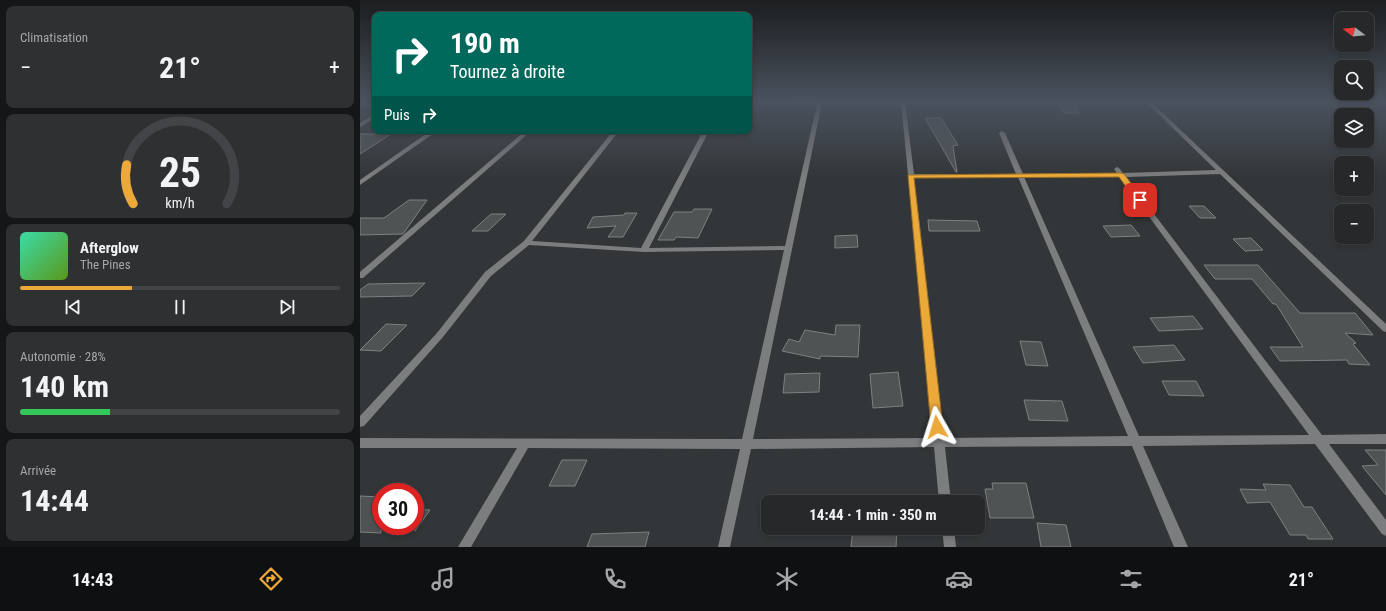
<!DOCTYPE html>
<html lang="fr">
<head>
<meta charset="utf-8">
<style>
	:root { --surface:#26282a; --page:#2e3032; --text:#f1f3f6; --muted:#a4a6a8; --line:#424447; --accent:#eba93a }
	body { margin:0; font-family:"Roboto Condensed",sans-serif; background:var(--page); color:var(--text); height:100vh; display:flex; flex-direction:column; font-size:15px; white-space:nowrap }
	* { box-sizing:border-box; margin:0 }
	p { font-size:13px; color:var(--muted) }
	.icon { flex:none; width:22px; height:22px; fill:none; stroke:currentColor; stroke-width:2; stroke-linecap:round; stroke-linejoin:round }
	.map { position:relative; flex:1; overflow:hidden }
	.side { display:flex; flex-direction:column; gap:6px; padding:6px; background:#151617; width:360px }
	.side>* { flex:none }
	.top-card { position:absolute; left:12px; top:12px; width:380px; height:122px; border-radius:8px; box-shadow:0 2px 6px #0003,0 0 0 1px var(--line); background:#00695c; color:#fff; overflow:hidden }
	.needle { width:26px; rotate:286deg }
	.buttons { position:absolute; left:974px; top:12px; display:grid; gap:8px }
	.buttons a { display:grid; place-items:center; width:40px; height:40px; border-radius:8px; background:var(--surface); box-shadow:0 2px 6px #0003,0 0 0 1px var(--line); font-size:20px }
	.speed { position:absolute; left:12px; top:483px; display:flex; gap:8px; font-size:20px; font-weight:700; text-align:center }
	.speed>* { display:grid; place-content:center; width:52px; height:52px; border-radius:50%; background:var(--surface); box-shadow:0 2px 6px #0003,0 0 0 1px var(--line); line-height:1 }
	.speed .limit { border:6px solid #d22; background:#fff; color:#111 }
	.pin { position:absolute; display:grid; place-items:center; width:34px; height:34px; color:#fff; margin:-17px; border-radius:8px; box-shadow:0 2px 6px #0006 }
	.me { position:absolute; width:44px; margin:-22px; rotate:354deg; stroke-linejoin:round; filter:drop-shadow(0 0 3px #0008) }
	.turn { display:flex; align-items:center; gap:14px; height:84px; padding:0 12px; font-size:18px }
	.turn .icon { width:52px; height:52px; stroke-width:2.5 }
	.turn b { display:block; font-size:28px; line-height:34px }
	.then { display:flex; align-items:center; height:38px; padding:0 12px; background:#0003; gap:8px; font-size:15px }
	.big { font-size:30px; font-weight:700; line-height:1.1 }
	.side .widget { flex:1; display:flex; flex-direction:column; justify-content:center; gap:6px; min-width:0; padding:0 14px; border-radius:8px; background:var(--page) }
	.side .dial { align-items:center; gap:0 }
	.dial svg { height:104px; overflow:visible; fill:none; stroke:var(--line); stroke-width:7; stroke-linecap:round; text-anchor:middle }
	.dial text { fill:var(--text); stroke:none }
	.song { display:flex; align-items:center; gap:12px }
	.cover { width:48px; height:48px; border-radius:6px; background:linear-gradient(135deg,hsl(160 70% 55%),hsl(90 70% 35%)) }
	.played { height:4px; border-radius:2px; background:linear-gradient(90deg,var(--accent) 35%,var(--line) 35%) }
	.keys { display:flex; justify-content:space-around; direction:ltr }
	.heat { display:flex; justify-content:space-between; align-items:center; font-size:22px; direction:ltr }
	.charge { height:6px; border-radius:3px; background:linear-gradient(90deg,#34c759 28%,var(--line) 0) }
	.trip { position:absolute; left:401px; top:495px; width:224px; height:40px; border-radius:8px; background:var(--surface); box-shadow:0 2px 6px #0003,0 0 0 1px var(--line); font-weight:700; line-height:40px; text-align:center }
	.dock { display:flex; height:64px; justify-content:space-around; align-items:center; background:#0f1011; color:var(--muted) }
	.dock .icon { width:28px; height:28px }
	.dock .active { color:var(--accent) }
	.dock b { font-size:18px; color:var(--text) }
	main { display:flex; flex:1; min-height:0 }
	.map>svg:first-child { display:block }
</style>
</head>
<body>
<main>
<section class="side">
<div class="widget"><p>Climatisation</p>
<div class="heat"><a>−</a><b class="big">21°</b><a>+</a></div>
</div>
<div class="widget dial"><svg viewBox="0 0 100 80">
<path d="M14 69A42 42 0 1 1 86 69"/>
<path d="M14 69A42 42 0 0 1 9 39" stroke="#eba93a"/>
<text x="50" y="56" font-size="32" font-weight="700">25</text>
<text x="50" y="72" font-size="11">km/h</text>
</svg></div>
<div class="widget">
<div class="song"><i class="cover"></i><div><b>Afterglow</b><p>The Pines</p></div></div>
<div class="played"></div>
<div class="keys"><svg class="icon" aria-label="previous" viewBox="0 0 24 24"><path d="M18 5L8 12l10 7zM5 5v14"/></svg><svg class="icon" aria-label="pause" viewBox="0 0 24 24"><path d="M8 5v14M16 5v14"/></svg><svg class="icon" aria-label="next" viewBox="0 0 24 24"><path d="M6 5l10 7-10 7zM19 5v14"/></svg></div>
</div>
<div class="widget"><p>Autonomie · 28%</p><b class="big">140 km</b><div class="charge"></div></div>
<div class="widget"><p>Arrivée</p><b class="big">14:44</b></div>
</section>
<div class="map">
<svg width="1026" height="547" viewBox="0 0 1026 547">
	<rect width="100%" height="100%" fill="#333638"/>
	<g fill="#505354" stroke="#7e8182">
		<path d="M 698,101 L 713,101 L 719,113 L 704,113 Z"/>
		<path d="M 565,118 L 581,118 L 598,145 L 593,146 L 597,172 L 596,172 Z"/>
		<path d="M 0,134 L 31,134 L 0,154 Z"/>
		<path d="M 49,200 L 67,200 L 43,234 L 0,235 L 0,218 L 24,218 Z"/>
		<path d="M 829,206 L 844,206 L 856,218 L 840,218 Z"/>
		<path d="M 334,209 L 352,209 L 338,238 L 316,237 L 314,240 L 298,240 L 314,212 L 332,212 Z"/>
		<path d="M 265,213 L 277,213 L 263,237 L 248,237 L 256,226 L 227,228 L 233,217 L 264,215 Z"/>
		<path d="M 131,214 L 146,214 L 128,231 L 112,231 Z"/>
		<path d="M 568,220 L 617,221 L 620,231 L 569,231 Z"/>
		<path d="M 771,225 L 780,236 L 751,237 L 743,226 Z"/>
		<path d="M 497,235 L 498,247 L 475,248 L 475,236 Z"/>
		<path d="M 891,238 L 903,250 L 885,251 L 873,239 Z"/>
		<path d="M 844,265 L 898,265 L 940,313 L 995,313 L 1013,335 L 985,333 L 996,343 L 993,344 L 1010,365 L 989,364 L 987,360 L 920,361 L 910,347 L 943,347 L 916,304 L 913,304 L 892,279 L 855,279 Z"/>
		<path d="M 65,283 L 52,296 L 0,297 L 0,290 L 8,284 Z"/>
		<path d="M 833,316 L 843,329 L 799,331 L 790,318 Z"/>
		<path d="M 26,324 L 47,325 L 21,351 L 0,350 Z"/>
		<path d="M 476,325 L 500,325 L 498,357 L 460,356 L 460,359 L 422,351 L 429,339 L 439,342 L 445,330 L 475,335 Z"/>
		<path d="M 660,341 L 681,342 L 688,366 L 666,365 Z"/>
		<path d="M 814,345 L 825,360 L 783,363 L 773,347 Z"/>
		<path d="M 538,372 L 543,406 L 513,408 L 510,374 Z"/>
		<path d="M 460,373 L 459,392 L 423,393 L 425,374 Z"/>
		<path d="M 802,381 L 836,381 L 844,396 L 809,395 Z"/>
		<path d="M 664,400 L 702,401 L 708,421 L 669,420 Z"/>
		<path d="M 1005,450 L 1026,450 L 1026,495 L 1002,466 L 1018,465 Z"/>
		<path d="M 202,460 L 227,460 L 215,486 L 189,486 Z"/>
		<path d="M 632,483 L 666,483 L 674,518 L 630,518 L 625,489 L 633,489 Z"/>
		<path d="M 903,484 L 930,485 L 944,507 L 952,507 L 973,539 L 948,539 L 946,535 L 930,535 L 910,502 L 887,503 L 880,489 L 906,490 Z"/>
		<path d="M 0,496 L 21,497 L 21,533 L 0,532 Z"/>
		<path d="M 55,509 L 70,510 L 55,531 Z"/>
		<path d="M 677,523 L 706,525 L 711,547 L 681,547 Z"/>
		<path d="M 493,528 L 537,528 L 536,547 L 491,547 Z"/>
		<path d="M 289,532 L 285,547 L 227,547 L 232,534 Z"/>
	</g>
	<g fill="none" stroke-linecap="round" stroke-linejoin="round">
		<g fill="#7c7d7e" fill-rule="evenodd">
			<path d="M 389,101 L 460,102 L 462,103 L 393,439 L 573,438 L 541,101 L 545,101 L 554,174 L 656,174 L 639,133 L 642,131 L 645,133 L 663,174 L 757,173 L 754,169 L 757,167 L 759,168 L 763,173 L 856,170 L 785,101 L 790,101 L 1026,324 L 1026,332 L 1023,331 L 860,174 L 766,177 L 962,435 L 1026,434 L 1026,444 L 969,444 L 1026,520 L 1026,536 L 1022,534 L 955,444 L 783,446 L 828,547 L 814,547 L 772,446 L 585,447 L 591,502 L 579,502 L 574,447 L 391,449 L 370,547 L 358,547 L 380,449 L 168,448 L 111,547 L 98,547 L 157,448 L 0,448 L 0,438 L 382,439 L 424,250 L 284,252 L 169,245 L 131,276 L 83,337 L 4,426 L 0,427 L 0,416 L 77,333 L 125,272 L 164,241 L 253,131 L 259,131 L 172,241 L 281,248 L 343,131 L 349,131 L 289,248 L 425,246 L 457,104 L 389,103 ZM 658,177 L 768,436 L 584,438 L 554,178 ZM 664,177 L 760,177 L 949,435 L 779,436 Z"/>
			<path d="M 15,103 L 15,105 L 0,106 L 0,104 Z"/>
			<path d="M 15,114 L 15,118 L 0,127 L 0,123 Z"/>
			<path d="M 70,131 L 77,131 L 0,185 L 0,180 Z"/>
			<path d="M 165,131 L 171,131 L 3,278 L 0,278 L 0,272 Z"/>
			<path d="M 582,528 L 594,528 L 596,547 L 584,547 Z"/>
		</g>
	</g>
	<linearGradient id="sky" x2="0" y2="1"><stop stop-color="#1c1e1f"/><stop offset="0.57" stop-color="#4a525e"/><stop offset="1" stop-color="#4a525e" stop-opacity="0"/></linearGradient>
	<rect width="1026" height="178" fill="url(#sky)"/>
	<path fill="#eba93a" stroke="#996e26" d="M 761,173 L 764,174 L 783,199 L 783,202 L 777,202 L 759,177 L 554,178 L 583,427 L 581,431 L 577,432 L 573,431 L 571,427 L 548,175 Z"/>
</svg>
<div class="buttons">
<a><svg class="needle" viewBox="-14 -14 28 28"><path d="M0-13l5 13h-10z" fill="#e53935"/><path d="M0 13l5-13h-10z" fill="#a4a6a8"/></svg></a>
<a><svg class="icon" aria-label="search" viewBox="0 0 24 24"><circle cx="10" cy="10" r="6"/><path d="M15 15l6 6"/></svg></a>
<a><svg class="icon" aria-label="layers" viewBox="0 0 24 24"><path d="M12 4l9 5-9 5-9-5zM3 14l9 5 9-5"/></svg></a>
<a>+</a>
<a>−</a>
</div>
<div class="speed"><div class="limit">30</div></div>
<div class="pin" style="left:780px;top:200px;background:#d93025"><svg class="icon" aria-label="arrive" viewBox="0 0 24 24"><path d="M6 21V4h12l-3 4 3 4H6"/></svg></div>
<svg class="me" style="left:577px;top:427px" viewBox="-20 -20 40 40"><path d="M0-17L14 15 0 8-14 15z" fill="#eba93a" stroke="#fff" stroke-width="4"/></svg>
<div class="trip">14:44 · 1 min · 350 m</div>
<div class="top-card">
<div class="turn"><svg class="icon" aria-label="right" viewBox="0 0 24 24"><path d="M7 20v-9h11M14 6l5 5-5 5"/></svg><div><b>190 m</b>Tournez à droite</div></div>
<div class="then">Puis<svg class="icon" aria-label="right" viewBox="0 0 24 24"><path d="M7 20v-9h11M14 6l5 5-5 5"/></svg></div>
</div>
</div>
</main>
<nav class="dock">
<b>14:43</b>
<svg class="icon active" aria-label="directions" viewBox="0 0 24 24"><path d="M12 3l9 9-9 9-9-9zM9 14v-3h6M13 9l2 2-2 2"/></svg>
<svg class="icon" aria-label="music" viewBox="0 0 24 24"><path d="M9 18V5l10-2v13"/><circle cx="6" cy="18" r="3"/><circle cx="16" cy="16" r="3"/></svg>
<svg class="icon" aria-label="phone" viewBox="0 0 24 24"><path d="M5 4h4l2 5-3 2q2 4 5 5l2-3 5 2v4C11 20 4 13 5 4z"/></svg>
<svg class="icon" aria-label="climate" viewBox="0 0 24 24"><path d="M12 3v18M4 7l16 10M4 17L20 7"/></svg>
<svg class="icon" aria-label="car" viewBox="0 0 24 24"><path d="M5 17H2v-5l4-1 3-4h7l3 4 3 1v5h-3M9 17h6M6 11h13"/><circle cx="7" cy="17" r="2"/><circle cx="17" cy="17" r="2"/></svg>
<svg class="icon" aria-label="filters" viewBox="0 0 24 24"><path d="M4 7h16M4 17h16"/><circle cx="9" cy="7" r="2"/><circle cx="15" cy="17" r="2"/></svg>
<b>21°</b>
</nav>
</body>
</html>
